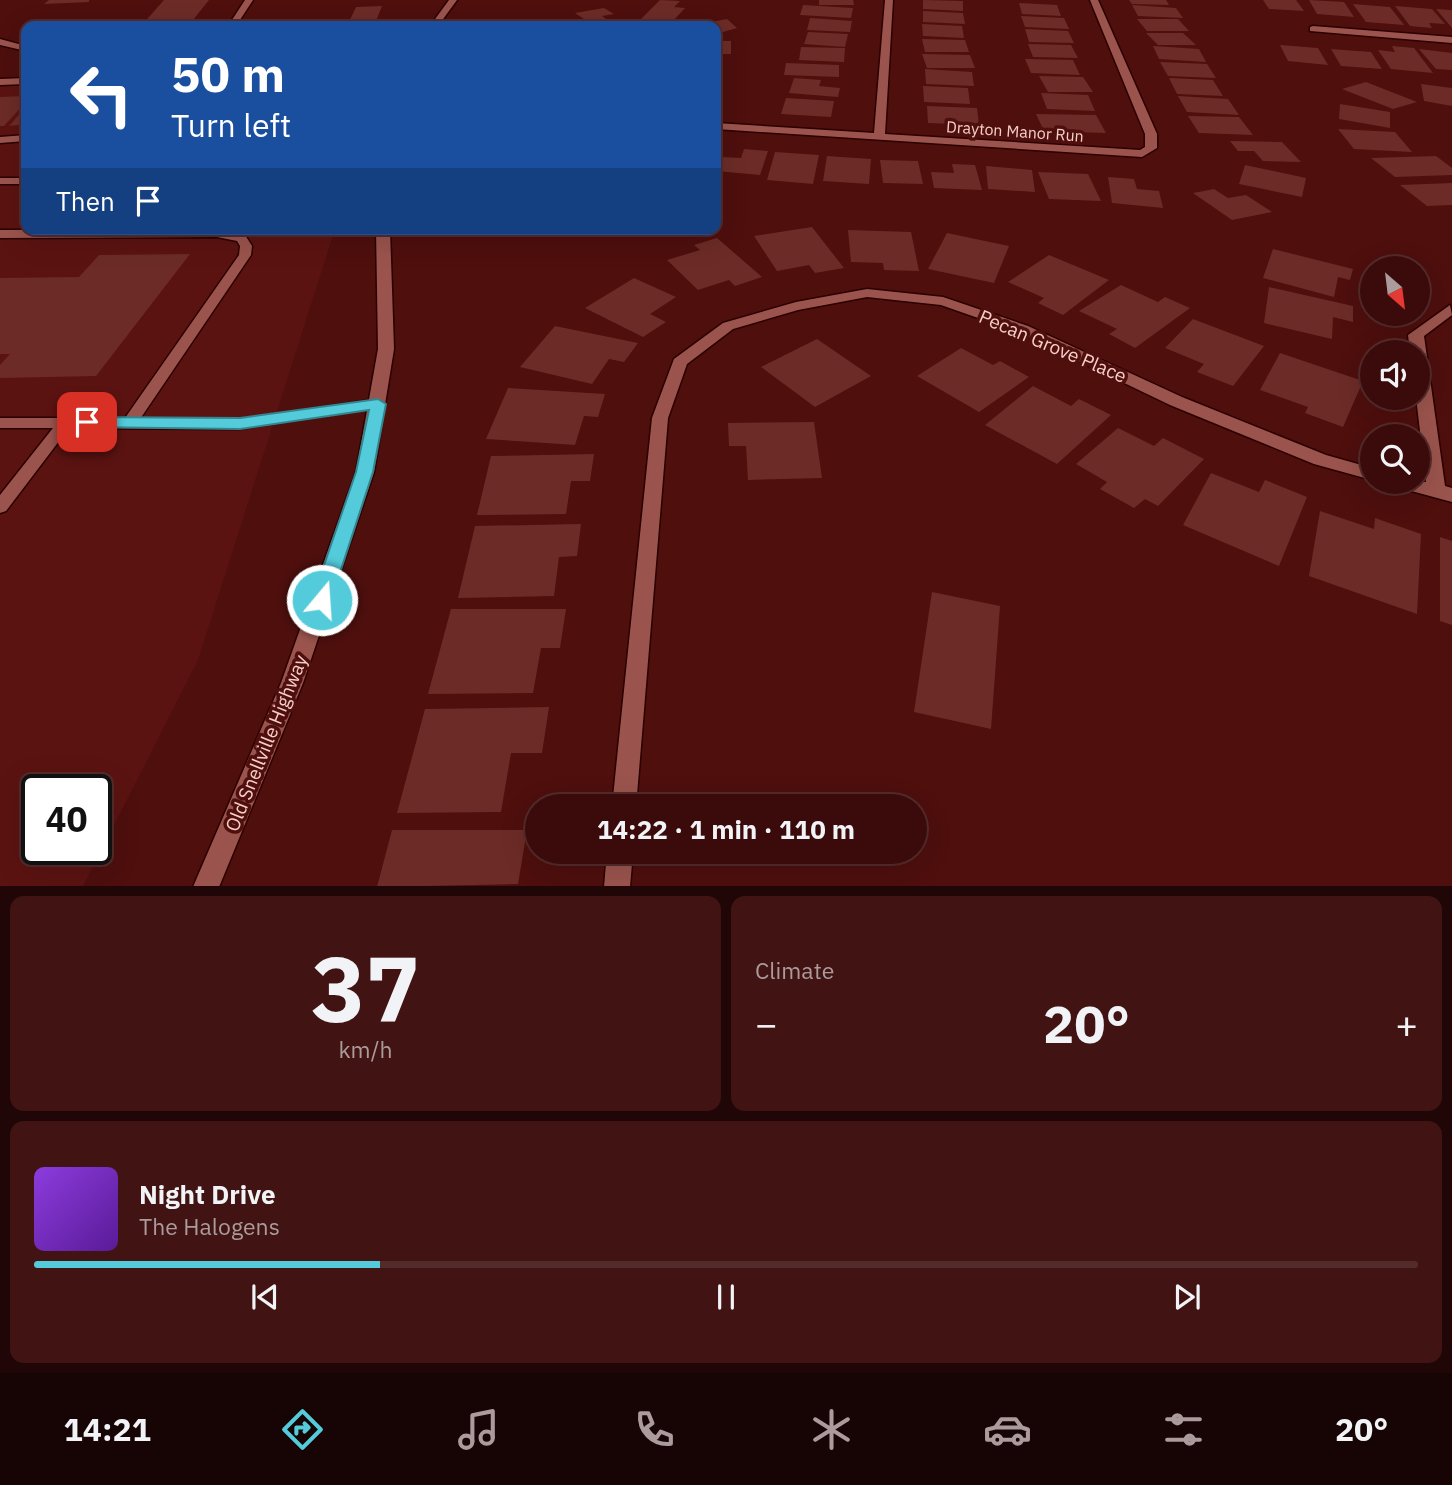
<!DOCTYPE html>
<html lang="en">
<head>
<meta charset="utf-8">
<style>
	:root { --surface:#3a0b0a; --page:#411413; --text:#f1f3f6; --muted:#ab9b9c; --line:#542b2b; --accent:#53cbda }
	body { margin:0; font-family:"IBM Plex Sans",sans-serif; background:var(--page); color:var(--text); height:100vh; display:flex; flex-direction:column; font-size:26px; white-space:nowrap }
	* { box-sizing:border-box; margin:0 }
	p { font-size:23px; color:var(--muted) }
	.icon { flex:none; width:38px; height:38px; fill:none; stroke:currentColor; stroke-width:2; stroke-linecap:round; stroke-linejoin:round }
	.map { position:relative; height:886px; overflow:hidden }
	.panel { display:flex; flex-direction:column; gap:10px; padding:10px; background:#200606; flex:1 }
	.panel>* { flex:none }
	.banner { position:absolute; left:21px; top:21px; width:700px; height:214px; border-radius:14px; box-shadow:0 7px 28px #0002,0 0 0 2px var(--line); background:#1a4fa0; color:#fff; overflow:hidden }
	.needle { width:46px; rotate:152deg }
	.tools { position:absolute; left:1360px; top:256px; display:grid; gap:14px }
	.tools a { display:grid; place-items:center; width:70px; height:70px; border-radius:50%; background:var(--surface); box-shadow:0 7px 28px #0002,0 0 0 2px var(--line); font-size:35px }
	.speed { position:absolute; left:21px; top:774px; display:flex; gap:14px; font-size:35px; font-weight:700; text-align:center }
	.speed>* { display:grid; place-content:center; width:91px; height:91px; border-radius:50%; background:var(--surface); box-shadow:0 7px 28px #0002,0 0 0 2px var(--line); line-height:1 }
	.speed .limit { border:4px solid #111; border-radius:10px; background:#fff; color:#111 }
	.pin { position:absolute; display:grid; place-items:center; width:60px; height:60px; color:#fff; margin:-30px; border-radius:14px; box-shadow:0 4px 10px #0006 }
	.me { position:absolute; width:77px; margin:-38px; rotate:18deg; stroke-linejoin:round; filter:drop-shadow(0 0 5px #0008) }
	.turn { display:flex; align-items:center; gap:24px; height:147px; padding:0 35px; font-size:32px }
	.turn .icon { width:91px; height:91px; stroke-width:2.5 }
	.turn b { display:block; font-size:49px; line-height:60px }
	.then { display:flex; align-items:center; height:66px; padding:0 35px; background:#0003; gap:14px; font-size:26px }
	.big { font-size:52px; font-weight:700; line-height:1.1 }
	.panel .card { flex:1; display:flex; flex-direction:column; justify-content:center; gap:10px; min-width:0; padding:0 24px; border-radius:14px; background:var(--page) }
	.panel .dial { align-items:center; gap:0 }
	.dial b { font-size:91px; line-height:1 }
	.song { display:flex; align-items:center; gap:21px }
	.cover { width:84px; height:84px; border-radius:10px; background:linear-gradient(135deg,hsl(270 70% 55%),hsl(270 70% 35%)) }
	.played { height:7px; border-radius:4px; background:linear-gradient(90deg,var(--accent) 25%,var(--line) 25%) }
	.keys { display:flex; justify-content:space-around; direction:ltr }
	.heat { display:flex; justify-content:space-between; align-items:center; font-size:38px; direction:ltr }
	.panel .tiles { flex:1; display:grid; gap:10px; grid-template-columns:1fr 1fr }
	.card:last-child { grid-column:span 2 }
	.trip { position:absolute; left:525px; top:794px; width:402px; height:70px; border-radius:35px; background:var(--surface); box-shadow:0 7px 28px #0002,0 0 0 2px var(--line); font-weight:700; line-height:70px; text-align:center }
	.menu { display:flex; height:112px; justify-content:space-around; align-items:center; background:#170404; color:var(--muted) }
	.menu .icon { width:49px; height:49px }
	.menu .selected { color:var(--accent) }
	.menu b { font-size:32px; color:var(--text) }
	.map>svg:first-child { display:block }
</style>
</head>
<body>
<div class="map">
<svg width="1452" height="887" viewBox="0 0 1452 887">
	<rect width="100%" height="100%" fill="#4e0f0d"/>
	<path fill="#5b1311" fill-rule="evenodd" d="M 26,77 L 26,229 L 335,229 L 198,660 L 83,886 L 0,886 L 0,79 ZM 37,789 L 96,789 L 96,849 L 37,849 Z"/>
	<g fill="#6c2b26">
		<path d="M 49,0 L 89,0 L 89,2 L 44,4 Z"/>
		<path d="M 164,0 L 209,0 L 189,25 L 141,26 Z"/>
		<path d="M 660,0 L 680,1 L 674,7 L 685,8 L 672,22 L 641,19 Z"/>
		<path d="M 819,0 L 853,0 L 854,5 L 819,5 Z"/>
		<path d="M 923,0 L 963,1 L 963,11 L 923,9 Z"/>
		<path d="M 1129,0 L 1166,0 L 1169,5 L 1132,4 Z"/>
		<path d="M 1263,0 L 1296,0 L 1304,11 L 1269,9 Z"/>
		<path d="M 1309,0 L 1344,2 L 1354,17 L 1317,14 Z"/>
		<path d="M 1019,3 L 1057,5 L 1061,16 L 1022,14 Z"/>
		<path d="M 1353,4 L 1390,7 L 1404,25 L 1366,22 Z"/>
		<path d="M 803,5 L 853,8 L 851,18 L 800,15 Z"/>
		<path d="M 1132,5 L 1176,8 L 1183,18 L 1138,16 Z"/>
		<path d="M 382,6 L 376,21 L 349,22 L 356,7 Z"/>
		<path d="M 1395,6 L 1432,9 L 1445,24 L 1429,23 L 1432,28 L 1410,26 Z"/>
		<path d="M 604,8 L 614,14 L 602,16 L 610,22 L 593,25 L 575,13 Z"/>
		<path d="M 1436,9 L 1452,10 L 1452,28 Z"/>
		<path d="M 923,11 L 963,13 L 965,24 L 923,22 Z"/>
		<path d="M 1021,16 L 1064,18 L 1069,29 L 1025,27 Z"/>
		<path d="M 810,18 L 852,21 L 850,32 L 807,30 Z"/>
		<path d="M 727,19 L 737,28 L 716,34 L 716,26 L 690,26 Z"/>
		<path d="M 1137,19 L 1178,19 L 1189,31 L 1147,31 Z"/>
		<path d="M 922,24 L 962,26 L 964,38 L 923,36 Z"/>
		<path d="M 1025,29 L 1068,31 L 1074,43 L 1029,42 Z"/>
		<path d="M 808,32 L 848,34 L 845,47 L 804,44 Z"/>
		<path d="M 1146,33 L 1183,33 L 1196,45 L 1158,45 Z"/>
		<path d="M 922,39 L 965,40 L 969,52 L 925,52 Z"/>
		<rect x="716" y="41" width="15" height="13"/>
		<path d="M 1028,44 L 1071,45 L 1078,58 L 1033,57 Z"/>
		<path d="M 1280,45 L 1318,48 L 1328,65 L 1288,61 Z"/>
		<path d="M 1153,46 L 1199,49 L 1206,62 L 1159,59 Z"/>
		<path d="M 1392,46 L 1414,48 L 1433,73 L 1391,69 L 1378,50 L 1395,52 Z"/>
		<path d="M 801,47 L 845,48 L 844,62 L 799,60 Z"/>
		<path d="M 1331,49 L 1371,52 L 1382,69 L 1341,66 Z"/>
		<path d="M 1419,49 L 1452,53 L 1452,70 L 1436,69 Z"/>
		<path d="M 922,54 L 970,55 L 975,68 L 927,68 Z"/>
		<path d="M 1025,59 L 1073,60 L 1080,75 L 1031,73 Z"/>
		<path d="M 1160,62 L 1207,64 L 1216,78 L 1168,76 Z"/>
		<path d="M 786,63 L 839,65 L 839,77 L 784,75 Z"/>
		<path d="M 925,69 L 972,72 L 974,86 L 926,84 Z"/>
		<path d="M 1039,76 L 1083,77 L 1093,92 L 1048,92 Z"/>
		<path d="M 794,78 L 821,80 L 819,86 L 840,88 L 838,97 L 789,93 Z"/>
		<path d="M 1169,78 L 1213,80 L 1223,96 L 1177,94 Z"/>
		<path d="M 1366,82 L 1417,102 L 1393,109 L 1342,89 Z"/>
		<path d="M 1421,84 L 1452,88 L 1452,106 L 1424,101 Z"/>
		<path d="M 923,86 L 968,88 L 970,104 L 924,102 Z"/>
		<path d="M 1041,93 L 1088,95 L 1095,111 L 1047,109 Z"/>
		<path d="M 26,96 L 26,102 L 4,126 L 0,126 L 0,97 Z"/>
		<path d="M 1178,96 L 1228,99 L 1239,115 L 1187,112 Z"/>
		<path d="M 786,98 L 834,101 L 831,117 L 781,114 Z"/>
		<path d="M 1340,104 L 1390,112 L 1390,128 L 1339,119 Z"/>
		<path d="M 927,106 L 977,108 L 979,125 L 928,123 Z"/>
		<path d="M 26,107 L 26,124 L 9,126 Z"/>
		<path d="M 1036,114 L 1096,115 L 1106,133 L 1044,131 Z"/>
		<path d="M 1188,116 L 1239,117 L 1253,135 L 1199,133 Z"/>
		<path d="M 1338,129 L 1395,132 L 1412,152 L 1354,149 Z"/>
		<path d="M 1230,141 L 1282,142 L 1301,162 L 1263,161 L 1254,151 L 1238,151 Z"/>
		<path d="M 744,149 L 768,151 L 760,175 L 716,171 L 721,157 L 741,158 Z"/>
		<path d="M 775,152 L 819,155 L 813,184 L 767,180 Z"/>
		<path d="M 827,156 L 871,159 L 869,184 L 823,181 Z"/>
		<path d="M 1436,156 L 1452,168 L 1452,175 L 1395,177 L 1371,158 Z"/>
		<path d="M 880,160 L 918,161 L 923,184 L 883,183 Z"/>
		<path d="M 952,164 L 975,165 L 982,190 L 934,188 L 931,172 L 954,173 Z"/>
		<path d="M 1245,165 L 1306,178 L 1302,197 L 1239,184 Z"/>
		<path d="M 986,166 L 1032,170 L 1035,192 L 988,189 Z"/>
		<path d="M 1038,172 L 1088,174 L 1101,201 L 1049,199 Z"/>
		<path d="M 1108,177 L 1134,179 L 1137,189 L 1159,191 L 1163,208 L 1112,203 Z"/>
		<path d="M 1452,183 L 1452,205 L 1427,206 L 1400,185 Z"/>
		<path d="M 1214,189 L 1228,198 L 1246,195 L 1272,212 L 1232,220 L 1193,193 Z"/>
		<path d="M 812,227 L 844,268 L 815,273 L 809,265 L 777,271 L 754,236 Z"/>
		<path d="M 848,230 L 911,232 L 919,271 L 884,270 L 883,263 L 851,262 Z"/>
		<path d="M 947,233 L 1009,246 L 994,283 L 928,269 Z"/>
		<path d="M 717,238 L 762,277 L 735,286 L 729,280 L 698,290 L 667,260 L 700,250 L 694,245 Z"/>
		<path d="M 1273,249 L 1353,269 L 1350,280 L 1338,277 L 1334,297 L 1263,278 Z"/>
		<path d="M 190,254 L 96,376 L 0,378 L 0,365 L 10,354 L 0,354 L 0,278 L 79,277 L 99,255 Z"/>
		<path d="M 1049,255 L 1109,280 L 1063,315 L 1038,303 L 1044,298 L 1008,282 Z"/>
		<path d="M 634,278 L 676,297 L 650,314 L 666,322 L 643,337 L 585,308 Z"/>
		<path d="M 1121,285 L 1158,302 L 1165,297 L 1190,308 L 1135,348 L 1109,334 L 1117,329 L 1079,311 Z"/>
		<path d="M 1269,287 L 1353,306 L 1353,322 L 1333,317 L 1332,339 L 1264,323 Z"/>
		<path d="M 1193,319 L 1264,346 L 1233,386 L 1197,372 L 1204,364 L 1165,348 Z"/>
		<path d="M 555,326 L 638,343 L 624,362 L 609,359 L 592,384 L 520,367 Z"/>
		<path d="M 817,339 L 871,376 L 815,407 L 761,367 Z"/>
		<path d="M 961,348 L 993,365 L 1000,361 L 1029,377 L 979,412 L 917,376 Z"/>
		<path d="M 1280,353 L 1363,381 L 1343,427 L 1305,413 L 1308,407 L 1260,390 Z"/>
		<path d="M 1033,386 L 1071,406 L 1079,399 L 1111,415 L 1057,464 L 985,425 Z"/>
		<path d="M 508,388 L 605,394 L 598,417 L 584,416 L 575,445 L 486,439 Z"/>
		<path d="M 814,422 L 822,478 L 748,480 L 746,446 L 729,446 L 728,423 Z"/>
		<path d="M 1118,428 L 1154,446 L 1163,438 L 1204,459 L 1158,506 L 1145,499 L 1134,508 L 1100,489 L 1107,482 L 1076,464 Z"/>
		<path d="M 594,454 L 590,481 L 571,481 L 566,514 L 477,515 L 491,456 Z"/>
		<path d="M 1211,473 L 1259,492 L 1265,480 L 1307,497 L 1279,566 L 1183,525 Z"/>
		<path d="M 1320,511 L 1374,529 L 1375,518 L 1421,534 L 1417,614 L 1309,576 Z"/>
		<path d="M 581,524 L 577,556 L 559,557 L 554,596 L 458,598 L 475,526 Z"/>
		<path d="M 1440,537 L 1452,541 L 1452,625 L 1440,621 Z"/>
		<path d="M 932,592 L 1000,606 L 991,729 L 914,712 Z"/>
		<path d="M 451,609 L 566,609 L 560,648 L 541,648 L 533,693 L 428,694 Z"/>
		<path d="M 549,707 L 542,753 L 511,753 L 501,812 L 397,813 L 425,709 Z"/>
		<path d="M 392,830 L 527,830 L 518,884 L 377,887 Z"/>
	</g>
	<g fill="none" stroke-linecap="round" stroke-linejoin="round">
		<g stroke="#2c0001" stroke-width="3">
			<g id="lane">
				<path d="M 245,0 L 253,0 L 236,26 L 228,26 Z"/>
				<path d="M 0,39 L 26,46 L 26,51 L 0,45 Z"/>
				<path d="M 26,78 L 26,84 L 0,85 L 0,79 Z"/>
				<path d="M 26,135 L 26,141 L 0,143 L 0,137 Z"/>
				<rect x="0" y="178" width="26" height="6"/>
				<path d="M 217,229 L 245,235 L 252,246 L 251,255 L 140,419 L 240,419 L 378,399 L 383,401 L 386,404 L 383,407 L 240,429 L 69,428 L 6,511 L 0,513 L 0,495 L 53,428 L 0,428 L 0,418 L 125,418 L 239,255 L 240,246 L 237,241 L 217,237 L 0,238 L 0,230 Z"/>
			</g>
		</g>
		<g stroke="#2c0001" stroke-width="3">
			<g id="street">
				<path d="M 885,0 L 893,0 L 885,134 L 1140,150 L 1145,147 L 1145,134 L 1090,0 L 1098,0 L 1157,134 L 1157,148 L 1142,157 L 716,129 L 716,123 L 874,133 Z"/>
				<path d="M 1313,26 L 1452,37 L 1452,43 L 1310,31 L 1310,27 Z"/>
				<path d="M 867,289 L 943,297 L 1028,326 L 1182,397 L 1326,455 L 1372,468 L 1372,480 L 1314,464 L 1170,405 L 1018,332 L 941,305 L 867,297 L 798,310 L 733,329 L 687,364 L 668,418 L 636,807 L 612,807 L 652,418 L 674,359 L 723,323 L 796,302 Z"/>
				<path d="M 1450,305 L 1452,315 L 1424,336 L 1445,486 L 1452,488 L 1452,502 L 1393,486 L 1390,481 L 1426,482 L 1416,397 L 1418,352 L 1410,352 L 1408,335 Z"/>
				<path d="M 607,852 L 633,852 L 630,887 L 604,887 Z"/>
			</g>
		</g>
		<g stroke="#2c0001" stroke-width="3">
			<g id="secondary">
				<path d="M 449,0 L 457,0 L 438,26 L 430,26 Z"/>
				<path d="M 376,229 L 390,229 L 394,349 L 374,472 L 303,683 L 219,887 L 193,887 L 281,683 L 356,472 L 378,349 Z"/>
			</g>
		</g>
		<use href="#lane" fill="#9a544d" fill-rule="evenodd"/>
		<use href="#street" fill="#9a544d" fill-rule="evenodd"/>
		<use href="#secondary" fill="#9a544d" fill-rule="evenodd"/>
	</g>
	<path fill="#53cbda" stroke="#36848e" stroke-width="2" d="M 378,399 L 386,404 L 373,472 L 331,600 L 328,606 L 322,608 L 315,606 L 312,600 L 356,472 L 369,410 L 240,429 L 87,427 L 79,422 L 87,417 L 240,418 Z"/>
	<g text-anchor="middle" stroke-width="7" stroke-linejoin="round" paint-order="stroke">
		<g font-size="16" fill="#f7cec8" stroke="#4e0f0d">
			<text transform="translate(1015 131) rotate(4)" y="6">Drayton Manor Run</text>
		</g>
		<g font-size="19" fill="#f7cec8" stroke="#4e0f0d">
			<text transform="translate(1053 346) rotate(23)" y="7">Pecan Grove Place</text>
			<text transform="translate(266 743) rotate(-68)" y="7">Old Snellville Highway</text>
		</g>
	</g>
</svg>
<div class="tools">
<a><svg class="needle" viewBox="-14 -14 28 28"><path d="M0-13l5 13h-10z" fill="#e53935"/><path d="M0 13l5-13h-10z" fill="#ab9b9c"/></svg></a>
<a><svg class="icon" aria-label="sound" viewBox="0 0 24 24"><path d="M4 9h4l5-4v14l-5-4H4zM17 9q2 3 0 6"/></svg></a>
<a><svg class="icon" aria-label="search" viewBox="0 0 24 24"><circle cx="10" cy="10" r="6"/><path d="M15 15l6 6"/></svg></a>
</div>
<div class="speed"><div class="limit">40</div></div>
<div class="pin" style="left:87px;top:422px;background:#d93025"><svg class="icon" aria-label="arrive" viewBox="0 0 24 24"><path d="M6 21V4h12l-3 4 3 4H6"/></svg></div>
<svg class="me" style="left:322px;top:600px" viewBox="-20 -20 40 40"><circle r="17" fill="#53cbda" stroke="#fff" stroke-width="3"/><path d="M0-11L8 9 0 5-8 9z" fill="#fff"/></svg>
<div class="trip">14:22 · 1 min · 110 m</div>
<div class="banner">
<div class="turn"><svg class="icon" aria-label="left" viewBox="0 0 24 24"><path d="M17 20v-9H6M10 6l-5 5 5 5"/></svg><div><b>50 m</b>Turn left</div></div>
<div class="then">Then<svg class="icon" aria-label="arrive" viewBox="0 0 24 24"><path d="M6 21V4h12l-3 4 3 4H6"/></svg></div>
</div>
</div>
<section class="panel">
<div class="tiles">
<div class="card dial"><b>37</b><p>km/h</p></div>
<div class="card"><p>Climate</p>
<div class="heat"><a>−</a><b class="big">20°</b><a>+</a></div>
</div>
<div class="card">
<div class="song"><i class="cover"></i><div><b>Night Drive</b><p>The Halogens</p></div></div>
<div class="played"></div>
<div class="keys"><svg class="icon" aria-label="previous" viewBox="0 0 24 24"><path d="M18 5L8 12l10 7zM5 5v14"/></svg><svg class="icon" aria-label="pause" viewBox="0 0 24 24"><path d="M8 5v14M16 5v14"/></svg><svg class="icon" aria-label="next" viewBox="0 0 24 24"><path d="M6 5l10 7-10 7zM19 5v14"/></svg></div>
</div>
</div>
</section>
<nav class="menu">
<b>14:21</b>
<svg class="icon selected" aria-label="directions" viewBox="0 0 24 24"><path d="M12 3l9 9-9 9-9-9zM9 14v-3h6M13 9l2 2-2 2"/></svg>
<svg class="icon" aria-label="music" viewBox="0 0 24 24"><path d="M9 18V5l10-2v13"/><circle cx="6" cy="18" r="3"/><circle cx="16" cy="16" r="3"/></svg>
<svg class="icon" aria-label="phone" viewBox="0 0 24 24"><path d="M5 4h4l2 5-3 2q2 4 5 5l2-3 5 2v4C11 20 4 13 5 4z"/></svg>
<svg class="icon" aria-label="climate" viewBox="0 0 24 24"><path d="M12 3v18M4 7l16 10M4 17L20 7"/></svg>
<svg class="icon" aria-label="car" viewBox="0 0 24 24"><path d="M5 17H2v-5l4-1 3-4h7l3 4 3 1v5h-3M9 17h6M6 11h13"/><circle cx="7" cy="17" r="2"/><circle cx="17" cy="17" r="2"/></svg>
<svg class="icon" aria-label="filters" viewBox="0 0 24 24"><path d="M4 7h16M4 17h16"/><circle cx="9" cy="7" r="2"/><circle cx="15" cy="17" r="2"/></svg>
<b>20°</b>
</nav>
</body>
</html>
